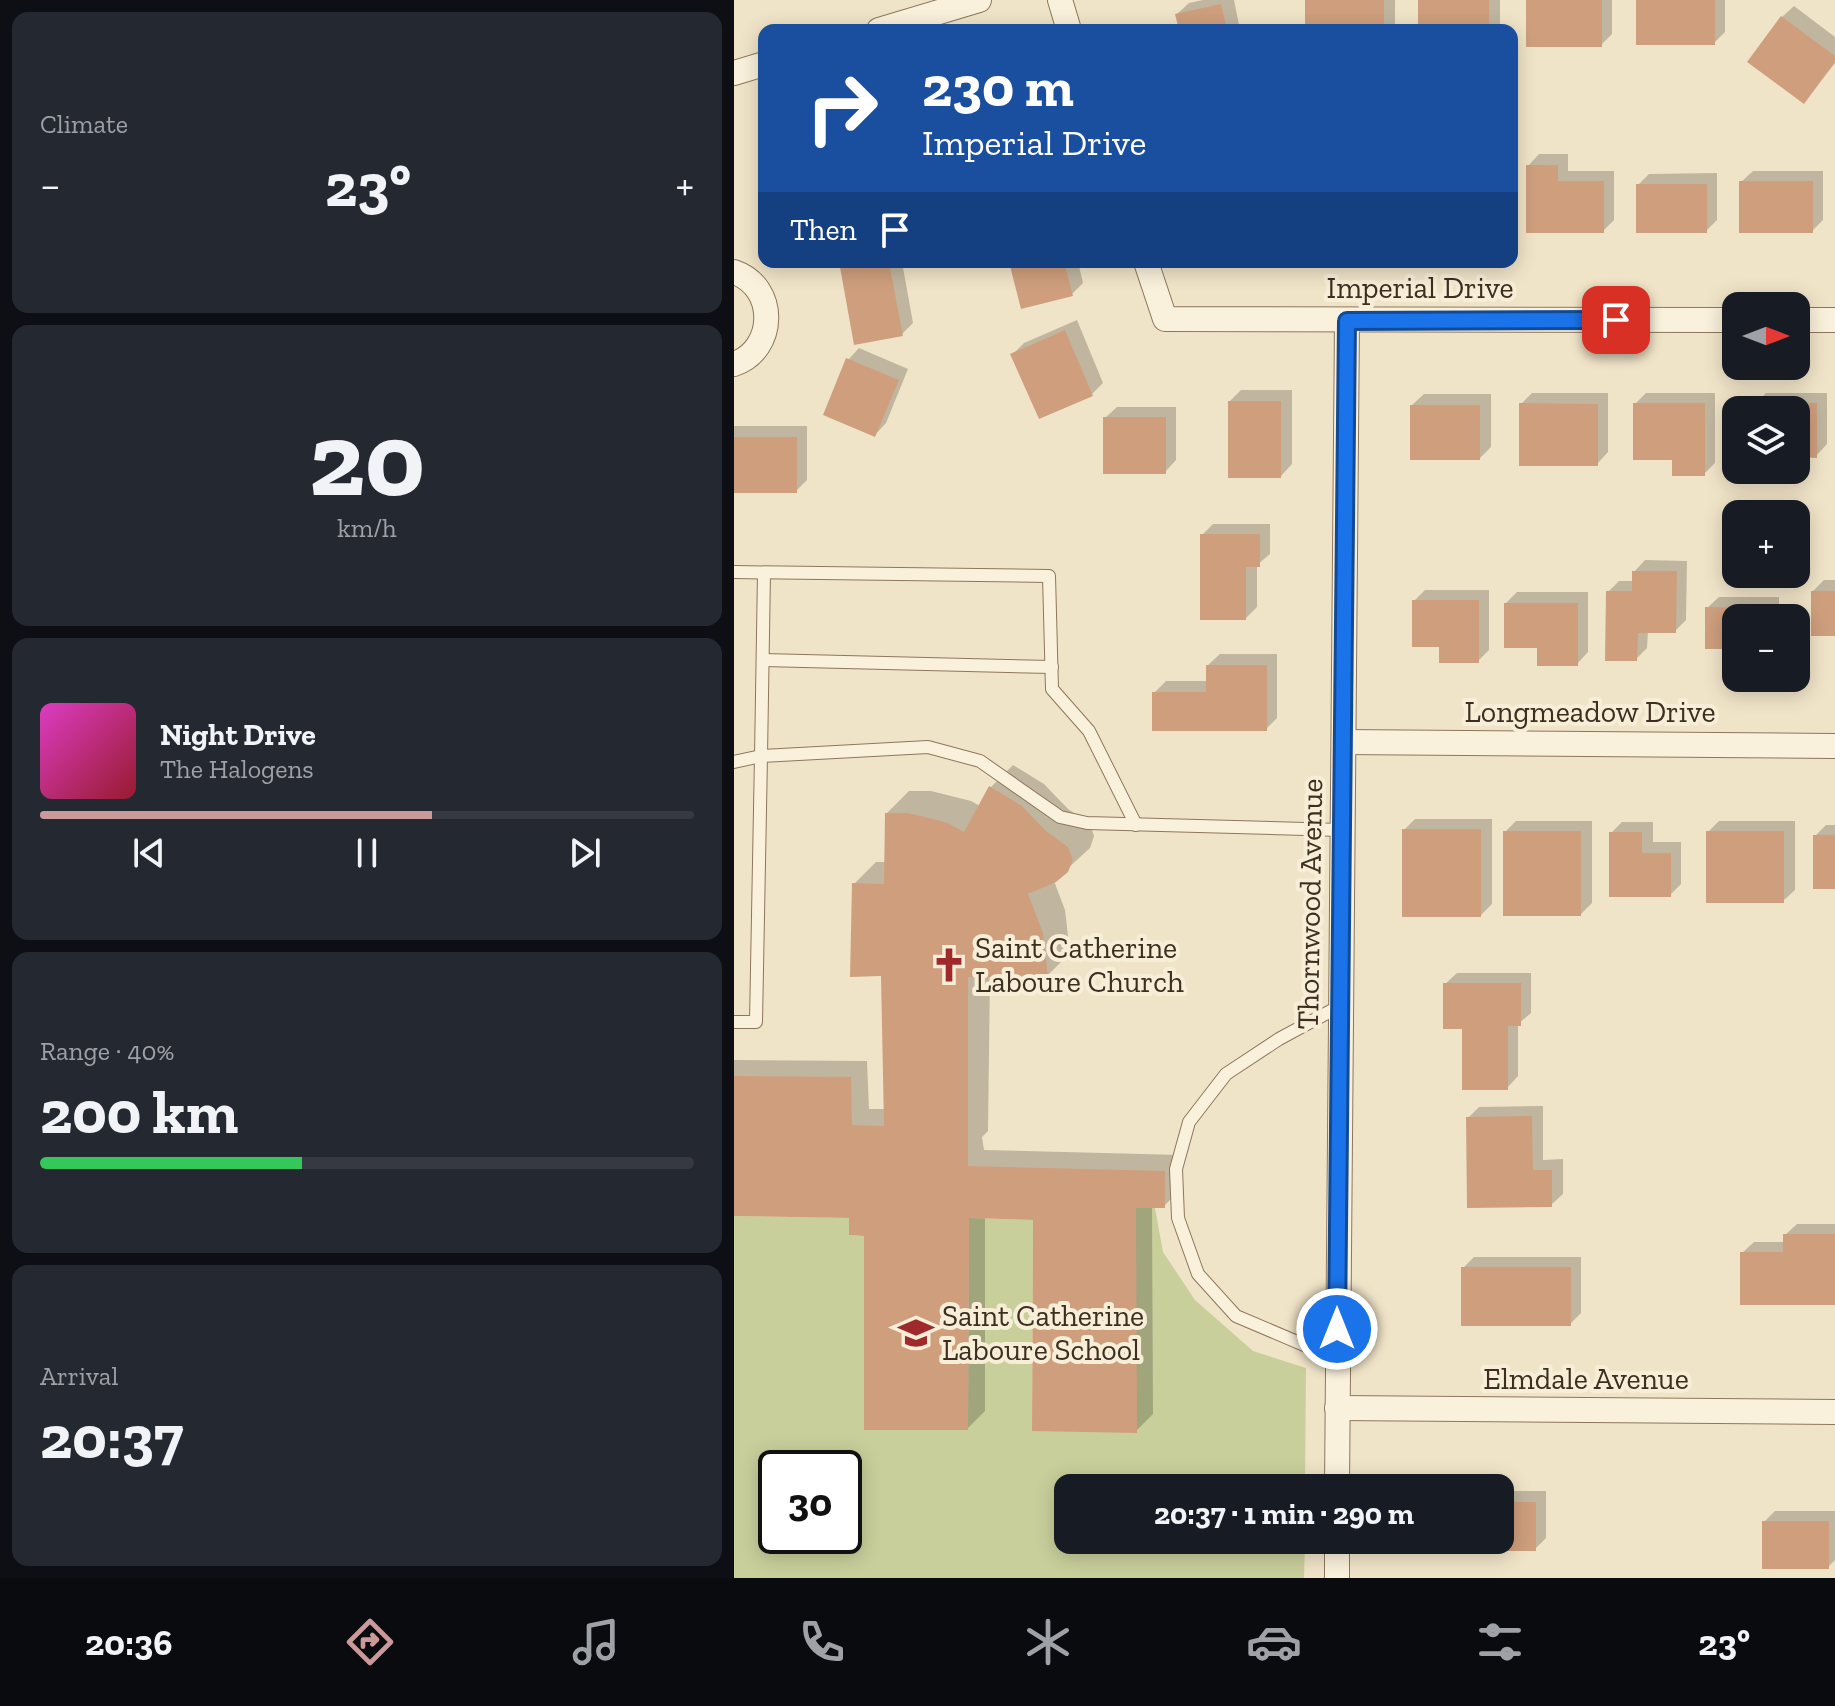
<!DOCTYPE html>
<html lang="en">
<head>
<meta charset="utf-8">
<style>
	:root { --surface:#171b24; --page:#242831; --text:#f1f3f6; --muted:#9ea1a6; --line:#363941; --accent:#cc999b }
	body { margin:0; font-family:"Zilla Slab",serif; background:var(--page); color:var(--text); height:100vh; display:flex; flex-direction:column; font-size:30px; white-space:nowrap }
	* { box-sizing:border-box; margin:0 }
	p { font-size:26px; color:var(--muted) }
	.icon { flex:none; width:44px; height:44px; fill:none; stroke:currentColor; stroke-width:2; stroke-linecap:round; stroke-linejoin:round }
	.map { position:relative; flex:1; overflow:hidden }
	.side { display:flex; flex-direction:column; gap:12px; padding:12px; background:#0d0f14; width:734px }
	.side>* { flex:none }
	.banner { position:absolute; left:24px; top:24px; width:760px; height:244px; border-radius:16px; box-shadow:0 4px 20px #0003; background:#1a4fa0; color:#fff; overflow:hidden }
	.needle { width:52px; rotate:90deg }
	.tools { position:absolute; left:988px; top:292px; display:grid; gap:16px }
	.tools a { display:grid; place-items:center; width:88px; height:88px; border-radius:16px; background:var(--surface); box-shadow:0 4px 20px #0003; font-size:40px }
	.speed { position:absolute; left:24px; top:1450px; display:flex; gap:16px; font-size:40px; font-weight:700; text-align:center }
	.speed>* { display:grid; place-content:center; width:104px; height:104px; border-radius:50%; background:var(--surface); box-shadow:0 4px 20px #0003; line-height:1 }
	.speed .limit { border:4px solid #111; border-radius:12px; background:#fff; color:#111 }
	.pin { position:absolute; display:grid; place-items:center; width:68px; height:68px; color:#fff; margin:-34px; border-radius:16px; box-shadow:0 4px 12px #0006 }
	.me { position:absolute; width:88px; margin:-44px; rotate:0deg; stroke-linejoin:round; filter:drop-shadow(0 0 6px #0008) }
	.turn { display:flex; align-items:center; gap:28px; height:168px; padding:0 32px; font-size:36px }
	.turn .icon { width:104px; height:104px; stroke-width:2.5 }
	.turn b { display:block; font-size:56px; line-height:68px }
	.then { display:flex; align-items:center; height:76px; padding:0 32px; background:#0003; gap:16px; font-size:30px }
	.big { font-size:60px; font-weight:700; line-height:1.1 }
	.side .card { flex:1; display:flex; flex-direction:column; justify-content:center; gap:12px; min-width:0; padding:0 28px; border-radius:16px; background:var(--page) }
	.side .dial { align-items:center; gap:0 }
	.dial b { font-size:104px; line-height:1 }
	.song { display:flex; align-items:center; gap:24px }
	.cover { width:96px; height:96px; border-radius:12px; background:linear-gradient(135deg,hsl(310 70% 55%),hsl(350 70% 35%)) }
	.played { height:8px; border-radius:4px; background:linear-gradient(90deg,var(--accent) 60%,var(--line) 60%) }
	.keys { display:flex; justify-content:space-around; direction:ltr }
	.heat { display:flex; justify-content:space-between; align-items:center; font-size:44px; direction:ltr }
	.charge { height:12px; border-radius:6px; background:linear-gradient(90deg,#34c759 40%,var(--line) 0) }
	.trip { position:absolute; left:320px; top:1474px; width:460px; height:80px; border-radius:16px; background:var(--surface); box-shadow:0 4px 20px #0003; font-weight:700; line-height:80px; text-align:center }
	.dock { display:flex; height:128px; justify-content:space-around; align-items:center; background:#090b0e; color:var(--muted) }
	.dock .icon { width:56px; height:56px }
	.dock .active { color:var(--accent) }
	.dock b { font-size:36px; color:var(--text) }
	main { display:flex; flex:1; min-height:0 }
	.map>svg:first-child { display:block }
</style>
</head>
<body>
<main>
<section class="side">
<div class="card"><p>Climate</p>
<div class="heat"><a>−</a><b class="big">23°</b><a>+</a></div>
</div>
<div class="card dial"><b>20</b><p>km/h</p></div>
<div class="card">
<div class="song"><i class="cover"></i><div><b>Night Drive</b><p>The Halogens</p></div></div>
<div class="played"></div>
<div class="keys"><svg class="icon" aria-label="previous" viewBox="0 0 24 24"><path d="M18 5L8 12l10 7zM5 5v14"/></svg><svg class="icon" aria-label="pause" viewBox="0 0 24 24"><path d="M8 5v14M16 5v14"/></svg><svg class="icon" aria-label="next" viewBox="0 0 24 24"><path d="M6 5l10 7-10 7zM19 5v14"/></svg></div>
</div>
<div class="card"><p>Range · 40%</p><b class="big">200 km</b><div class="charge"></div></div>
<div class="card"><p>Arrival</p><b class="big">20:37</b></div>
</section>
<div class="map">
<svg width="1101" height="1578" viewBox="0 0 1101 1578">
	<rect width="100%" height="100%" fill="#f0e4c8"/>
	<path fill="#c9cf9b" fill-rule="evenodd" d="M 402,1208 L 421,1208 L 429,1252 L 461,1300 L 519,1351 L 572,1368 L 571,1488 L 334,1488 L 334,1540 L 571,1540 L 570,1578 L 0,1578 L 0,1216 L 115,1218 L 115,1235 L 130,1236 L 130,1430 L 234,1429 L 235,1218 L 299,1220 L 298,1431 ZM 42,1468 L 110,1468 L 110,1536 L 42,1536 Z"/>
	<g fill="#0003">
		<path d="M 469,0 L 500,0 L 506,30 L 447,30 L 443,14 L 455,3 Z"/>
		<path d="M 572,0 L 661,0 L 661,30 L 573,30 Z"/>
		<rect x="686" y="0" width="80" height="30"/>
		<path d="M 794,0 L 878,0 L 878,34 L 867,45 Z"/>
		<path d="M 904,0 L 991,0 L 991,32 L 980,43 Z"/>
		<path d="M 1060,6 L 1101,37 L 1101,63 L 1070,102 L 1048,17 Z"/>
		<path d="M 805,154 L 834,154 L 834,171 L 880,171 L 880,220 L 869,231 L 794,166 Z"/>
		<path d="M 1019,171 L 1089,171 L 1089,220 L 1078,231 L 1007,182 Z"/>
		<path d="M 983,173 L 983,220 L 972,231 L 904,185 L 915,174 Z"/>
		<path d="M 113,262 L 168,262 L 179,323 L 168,334 L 108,268 Z"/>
		<path d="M 277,262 L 344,262 L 349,283 L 338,294 Z"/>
		<path d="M 343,320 L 369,383 L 358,394 L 279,354 L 290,343 Z"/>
		<path d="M 125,348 L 174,369 L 152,423 L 141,435 L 114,360 Z"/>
		<path d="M 507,390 L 558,390 L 558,464 L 547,476 L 496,401 Z"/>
		<path d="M 798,393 L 874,393 L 874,452 L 863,464 L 787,404 Z"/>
		<path d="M 912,393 L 981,393 L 981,463 L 970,474 L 940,458 L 901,404 Z"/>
		<path d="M 1032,393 L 1093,393 L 1093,444 L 1082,456 L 1062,455 L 1062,410 L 1009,410 L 1021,410 L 1021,404 Z"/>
		<path d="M 690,394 L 757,394 L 757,447 L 746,458 L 678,405 Z"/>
		<path d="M 383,407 L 442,407 L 442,460 L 431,472 L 371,418 Z"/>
		<path d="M 0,426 L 73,426 L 73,480 L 62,491 L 0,491 Z"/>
		<path d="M 479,524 L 536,524 L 536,554 L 523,565 L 523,607 L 512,618 L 468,535 Z"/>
		<path d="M 911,560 L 953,561 L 952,620 L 941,631 L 914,631 L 913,648 L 902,659 L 874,592 L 885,581 L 900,581 L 900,572 Z"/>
		<path d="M 1090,580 L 1101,580 L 1101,634 L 1079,591 Z"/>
		<path d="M 691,590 L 755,590 L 755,650 L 744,661 L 707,645 L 680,601 Z"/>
		<path d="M 783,592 L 854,592 L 854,652 L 843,664 L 805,646 L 772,603 Z"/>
		<path d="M 985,597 L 1045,597 L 1045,618 L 1002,618 L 1002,660 L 973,608 Z"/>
		<path d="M 486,654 L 543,654 L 543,718 L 532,729 L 420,693 L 432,681 L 474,681 L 474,665 Z"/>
		<path d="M 279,765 L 310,784 L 334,809 L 356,824 L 360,836 L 356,848 L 320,881 L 331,910 L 336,953 L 314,975 L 256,975 L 254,1131 L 248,1137 L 250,1150 L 448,1155 L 447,1189 L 430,1206 L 418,1206 L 419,1414 L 402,1431 L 301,1219 L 251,1217 L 251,1411 L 234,1428 L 132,1234 L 117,1216 L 0,1214 L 0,1060 L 133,1061 L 135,1109 L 151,1109 L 149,974 L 120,884 L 142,862 L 152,862 L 153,813 L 175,791 L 197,791 L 237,801 L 246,806 L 256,788 Z"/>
		<path d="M 681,819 L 758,819 L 758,904 L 747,915 L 670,830 Z"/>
		<path d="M 782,821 L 858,821 L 858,903 L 847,914 L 771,832 Z"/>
		<path d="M 985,821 L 1061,821 L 1061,890 L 1049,901 L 974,832 Z"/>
		<path d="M 888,822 L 919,822 L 919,842 L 947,842 L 947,884 L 936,895 L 877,833 Z"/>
		<path d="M 1092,825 L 1101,825 L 1101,887 L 1081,836 Z"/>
		<path d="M 723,973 L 797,973 L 797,1013 L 784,1024 L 784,1076 L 773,1088 L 730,1027 L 711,984 Z"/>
		<path d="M 809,1106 L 809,1160 L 829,1159 L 829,1194 L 817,1205 L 734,1118 L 745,1107 Z"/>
		<path d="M 1063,1224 L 1101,1224 L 1101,1303 L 1008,1253 L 1020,1242 L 1051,1242 L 1051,1235 Z"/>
		<path d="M 740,1257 L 847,1257 L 847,1313 L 836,1324 L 729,1268 Z"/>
		<path d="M 766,1491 L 812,1491 L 812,1538 L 801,1549 L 743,1540 L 766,1540 Z"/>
		<path d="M 1041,1511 L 1101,1511 L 1101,1560 L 1094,1567 L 1030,1522 Z"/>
	</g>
	<g fill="#cf9f7d">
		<rect x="571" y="0" width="79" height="30"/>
		<rect x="684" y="0" width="71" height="30"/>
		<rect x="792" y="0" width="76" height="47"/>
		<rect x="902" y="0" width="79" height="45"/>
		<path d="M 487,4 L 493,30 L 445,30 L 441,14 Z"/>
		<path d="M 1047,16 L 1101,56 L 1101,62 L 1070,104 L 1013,62 Z"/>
		<path d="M 792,165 L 824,165 L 824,181 L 870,181 L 870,233 L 792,233 Z"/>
		<rect x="1005" y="181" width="74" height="52"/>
		<rect x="902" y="184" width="71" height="49"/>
		<path d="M 133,262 L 155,262 L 169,336 L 120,345 L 106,267 Z"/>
		<path d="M 275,262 L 330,262 L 339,296 L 287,309 Z"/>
		<path d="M 331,330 L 359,396 L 305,419 L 276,354 Z"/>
		<path d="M 112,358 L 165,380 L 141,437 L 89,415 Z"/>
		<rect x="494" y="401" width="53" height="77"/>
		<path d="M 785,403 L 864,404 L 864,466 L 785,466 Z"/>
		<path d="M 899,403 L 971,403 L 971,476 L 938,476 L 938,460 L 899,460 Z"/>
		<path d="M 1019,403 L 1083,403 L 1083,458 L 1062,457 L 1062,410 L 1019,410 Z"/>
		<rect x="676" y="405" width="70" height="55"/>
		<rect x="369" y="417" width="63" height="57"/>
		<rect x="996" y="420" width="6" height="37"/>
		<rect x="0" y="437" width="63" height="56"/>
		<path d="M 466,534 L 526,534 L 526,567 L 512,567 L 512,620 L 466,620 Z"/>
		<path d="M 898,571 L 943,571 L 942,633 L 904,633 L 903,661 L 871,661 L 872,591 L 898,591 Z"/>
		<rect x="1077" y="591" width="24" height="45"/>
		<path d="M 678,600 L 745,600 L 745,663 L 705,663 L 705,647 L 678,647 Z"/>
		<path d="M 770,603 L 844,603 L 844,666 L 803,666 L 803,648 L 770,648 Z"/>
		<path d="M 971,607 L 1035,608 L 1035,618 L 1002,618 L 1002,662 L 994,662 L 994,649 L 971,649 Z"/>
		<path d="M 472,665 L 533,665 L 533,731 L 418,731 L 418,692 L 472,692 Z"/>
		<path d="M 255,786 L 288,806 L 312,831 L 334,847 L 339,860 L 334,872 L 322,882 L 294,894 L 309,933 L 314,977 L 234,977 L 234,1166 L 431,1171 L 431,1208 L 402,1208 L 403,1433 L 298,1431 L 299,1220 L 235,1218 L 234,1430 L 130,1430 L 130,1236 L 115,1235 L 115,1218 L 0,1216 L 0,1076 L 117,1077 L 118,1125 L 150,1126 L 147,976 L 116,977 L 118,883 L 150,884 L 151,813 L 174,813 L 195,818 L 214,823 L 230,832 Z"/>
		<rect x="668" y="829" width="79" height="88"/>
		<rect x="769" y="831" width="78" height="85"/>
		<rect x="972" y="831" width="78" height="72"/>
		<path d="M 875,832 L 908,832 L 908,853 L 937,853 L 937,897 L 875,897 Z"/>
		<rect x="1079" y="835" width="22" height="54"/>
		<path d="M 709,983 L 787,983 L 787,1026 L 774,1026 L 774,1090 L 728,1090 L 728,1029 L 709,1029 Z"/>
		<path d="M 798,1116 L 799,1170 L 818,1170 L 818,1207 L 733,1208 L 732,1117 Z"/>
		<path d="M 1049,1234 L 1101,1234 L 1101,1305 L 1006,1305 L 1006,1252 L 1049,1252 Z"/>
		<rect x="727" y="1267" width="110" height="59"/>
		<path d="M 766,1502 L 802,1502 L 802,1551 L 741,1551 L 741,1540 L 766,1540 Z"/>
		<rect x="1028" y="1521" width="67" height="48"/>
	</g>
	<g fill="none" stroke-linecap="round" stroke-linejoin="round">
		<g stroke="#8d765c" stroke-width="14">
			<g id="service">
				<path d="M 0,572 L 315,576 L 318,689 L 355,731 L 402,825"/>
				<path d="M 29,660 L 318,667"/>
				<path d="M 0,762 L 27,756 L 30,573"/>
				<path d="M 0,1022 L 22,1022 L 27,756 L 194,747 L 246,761 L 326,817 L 353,823 L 607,830"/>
				<path d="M 603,1359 L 502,1316 L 464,1274 L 444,1218 L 442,1169 L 455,1122 L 492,1074 L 545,1039 L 606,1006"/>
			</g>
		</g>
		<g stroke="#8d765c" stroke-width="26">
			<g id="minor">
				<path d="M 326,0 L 335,30"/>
				<path d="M 145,30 L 245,0"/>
				<path d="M 0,73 L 30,64"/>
				<path d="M 412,262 L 431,319 L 1002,320"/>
				<path d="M 0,272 C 44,287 42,350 0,364"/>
				<path d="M 1062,320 L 1101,320"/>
				<path d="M 610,742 L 1101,746"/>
				<path d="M 603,1408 L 1101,1412"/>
				<path d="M 603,1488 L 613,321"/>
				<path d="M 603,1578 L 603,1540"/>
			</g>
		</g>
		<use href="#service" stroke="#faf1dc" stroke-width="12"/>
		<use href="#minor" stroke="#faf1dc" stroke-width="24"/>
	</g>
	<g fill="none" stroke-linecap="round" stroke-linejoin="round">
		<g stroke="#114b97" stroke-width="20">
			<path id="route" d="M 603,1329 L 613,321 L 882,320"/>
		</g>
		<use href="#route" stroke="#1a73e8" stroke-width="14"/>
	</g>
	<defs>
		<g id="church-bare" transform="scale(2.76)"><path d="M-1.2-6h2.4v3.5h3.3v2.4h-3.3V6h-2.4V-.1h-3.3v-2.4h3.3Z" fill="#9e2a2b" stroke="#f7eed8" stroke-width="2.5" paint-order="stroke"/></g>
		<g id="school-bare" transform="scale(2.76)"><path d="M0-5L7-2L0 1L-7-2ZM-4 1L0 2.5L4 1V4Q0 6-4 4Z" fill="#9e2a2b" stroke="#f7eed8" stroke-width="2.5" paint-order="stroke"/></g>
	</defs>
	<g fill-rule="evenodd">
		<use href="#church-bare" x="215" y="965"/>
		<use href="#school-bare" x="182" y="1333"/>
	</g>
	<g text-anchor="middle" stroke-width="8" stroke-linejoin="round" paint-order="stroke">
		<g font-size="30" fill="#3d2e20" stroke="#f7eed8">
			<text x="686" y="298">Imperial Drive</text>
			<text x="856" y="722">Longmeadow Drive</text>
			<text transform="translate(576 904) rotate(-89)" y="10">Thornwood Avenue</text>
			<text x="852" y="1389">Elmdale Avenue</text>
		</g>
		<g font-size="30" fill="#3d2e20" stroke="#f7eed8" text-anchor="start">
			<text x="241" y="958">Saint Catherine<tspan x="241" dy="34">Laboure Church</tspan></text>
			<text x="208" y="1326">Saint Catherine<tspan x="208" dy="34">Laboure School</tspan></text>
		</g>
	</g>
</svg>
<div class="tools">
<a><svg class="needle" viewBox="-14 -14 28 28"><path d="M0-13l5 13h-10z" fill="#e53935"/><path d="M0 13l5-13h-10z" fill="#9ea1a6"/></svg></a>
<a><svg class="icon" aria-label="layers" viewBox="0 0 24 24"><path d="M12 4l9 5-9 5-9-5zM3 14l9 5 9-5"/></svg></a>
<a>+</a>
<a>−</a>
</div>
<div class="speed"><div class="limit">30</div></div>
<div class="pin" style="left:882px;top:320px;background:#d93025"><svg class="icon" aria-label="arrive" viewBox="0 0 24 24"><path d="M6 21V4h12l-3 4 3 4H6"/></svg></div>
<svg class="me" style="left:603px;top:1329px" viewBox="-20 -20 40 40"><circle r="17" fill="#1a73e8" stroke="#fff" stroke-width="3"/><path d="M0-11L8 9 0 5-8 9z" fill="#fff"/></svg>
<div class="trip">20:37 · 1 min · 290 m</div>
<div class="banner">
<div class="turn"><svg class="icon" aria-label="right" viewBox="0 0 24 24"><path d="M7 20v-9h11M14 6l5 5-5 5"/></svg><div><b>230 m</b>Imperial Drive</div></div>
<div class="then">Then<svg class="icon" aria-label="arrive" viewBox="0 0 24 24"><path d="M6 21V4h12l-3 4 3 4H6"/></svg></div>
</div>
</div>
</main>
<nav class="dock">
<b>20:36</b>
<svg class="icon active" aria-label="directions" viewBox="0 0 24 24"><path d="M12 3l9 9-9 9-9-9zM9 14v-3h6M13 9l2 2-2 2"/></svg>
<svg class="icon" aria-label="music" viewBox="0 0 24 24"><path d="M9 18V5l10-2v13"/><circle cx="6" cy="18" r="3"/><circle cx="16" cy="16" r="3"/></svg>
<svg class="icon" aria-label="phone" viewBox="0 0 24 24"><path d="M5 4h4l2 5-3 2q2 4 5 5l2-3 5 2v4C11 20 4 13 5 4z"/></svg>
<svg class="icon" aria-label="climate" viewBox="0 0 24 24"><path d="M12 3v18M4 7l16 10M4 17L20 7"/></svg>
<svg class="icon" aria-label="car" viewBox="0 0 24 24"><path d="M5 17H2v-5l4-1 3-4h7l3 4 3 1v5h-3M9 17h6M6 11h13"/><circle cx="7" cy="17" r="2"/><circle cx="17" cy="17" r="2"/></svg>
<svg class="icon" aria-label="filters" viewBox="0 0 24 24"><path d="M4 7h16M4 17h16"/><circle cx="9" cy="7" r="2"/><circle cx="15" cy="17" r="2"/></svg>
<b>23°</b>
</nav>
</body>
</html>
